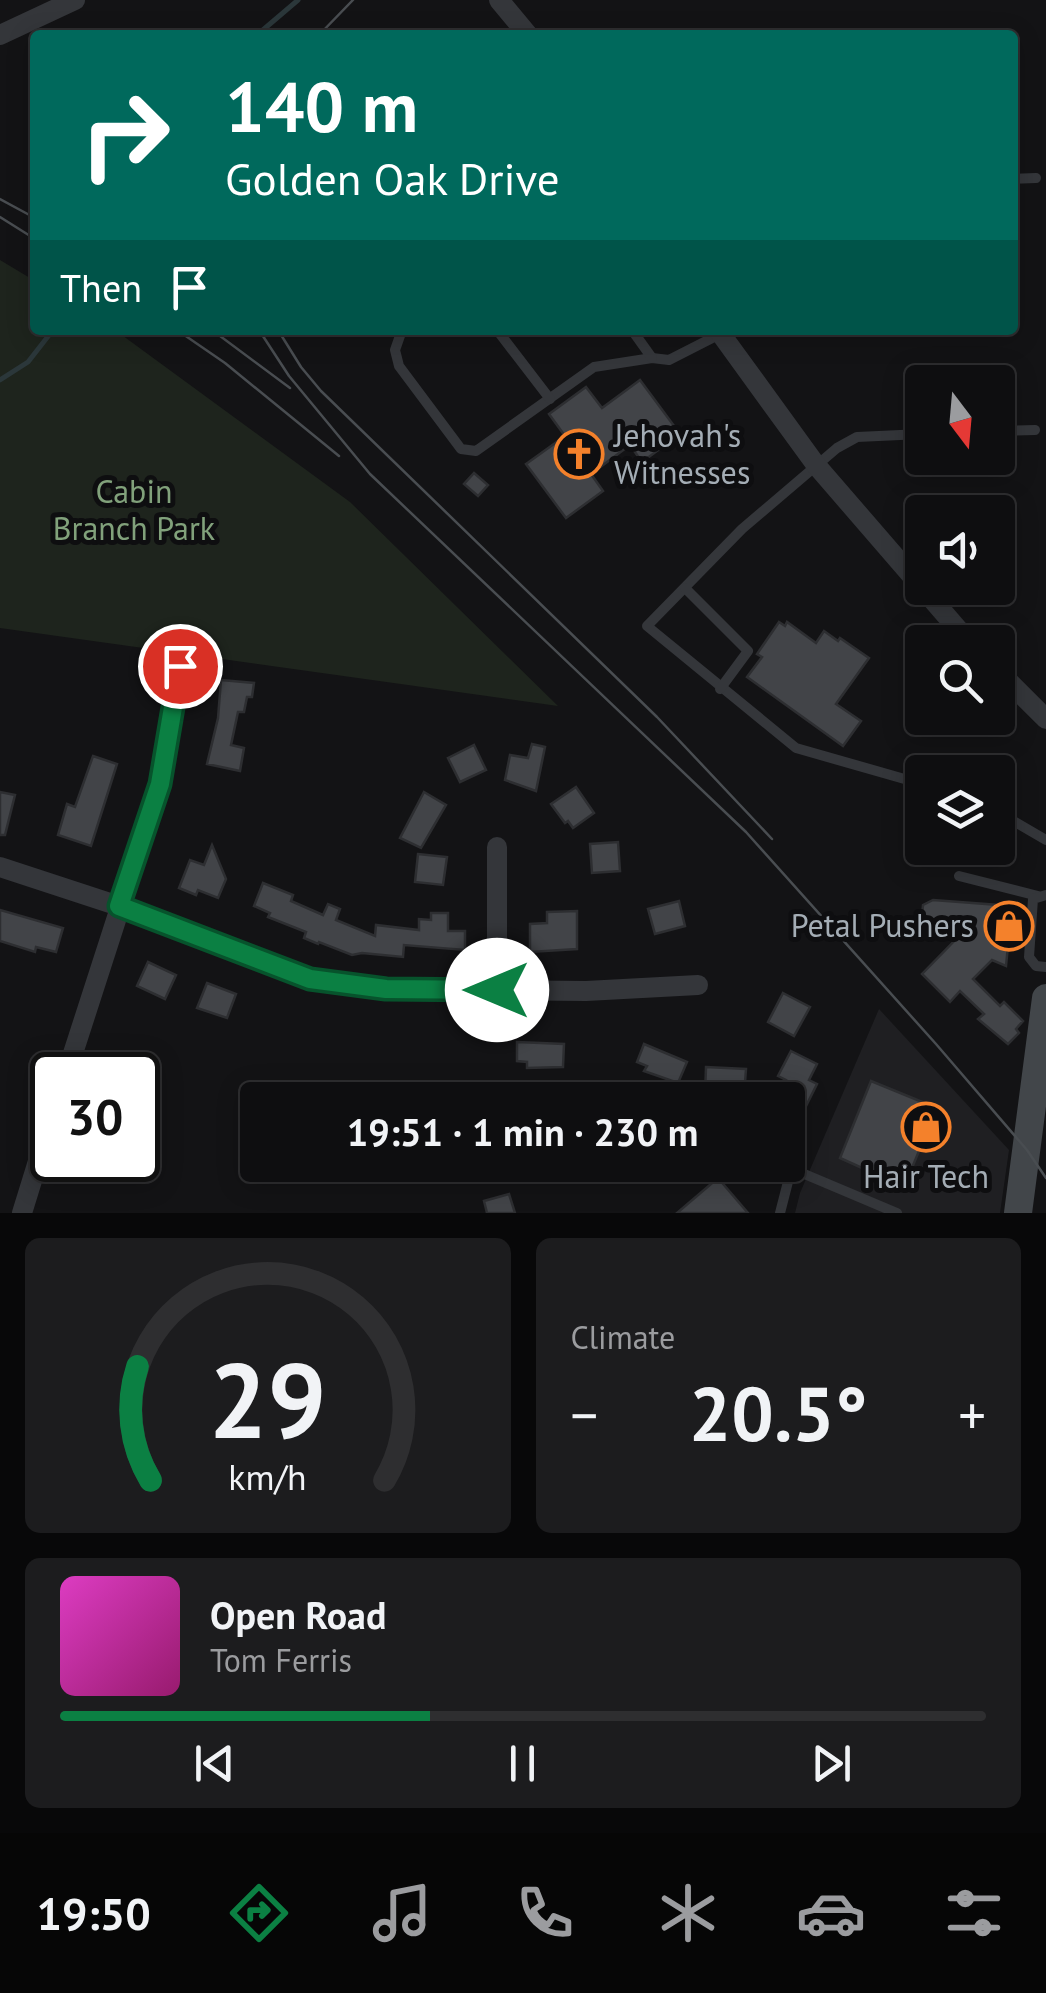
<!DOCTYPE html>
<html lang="en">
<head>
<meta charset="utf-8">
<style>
	:root { --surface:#0e0e10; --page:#1c1c1e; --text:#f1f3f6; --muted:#9b9c9f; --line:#2e2e30; --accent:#0b8043 }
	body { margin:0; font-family:"PT Sans",sans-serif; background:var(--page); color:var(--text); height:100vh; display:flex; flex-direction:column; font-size:38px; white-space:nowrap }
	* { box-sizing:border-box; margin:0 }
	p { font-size:32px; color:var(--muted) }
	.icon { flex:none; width:55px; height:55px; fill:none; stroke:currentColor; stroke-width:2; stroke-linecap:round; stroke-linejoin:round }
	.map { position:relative; height:1213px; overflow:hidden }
	.panel { display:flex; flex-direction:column; gap:25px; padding:25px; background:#080809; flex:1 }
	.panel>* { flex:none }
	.hud { position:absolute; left:30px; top:30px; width:988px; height:305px; border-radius:10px; box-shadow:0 5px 25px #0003,0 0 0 2px var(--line); background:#00695c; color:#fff; overflow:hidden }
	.needle { width:65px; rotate:164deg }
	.tools { position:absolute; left:905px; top:365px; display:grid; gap:20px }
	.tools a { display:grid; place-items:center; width:110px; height:110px; border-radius:10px; background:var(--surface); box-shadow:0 5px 25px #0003,0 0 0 2px var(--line); font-size:50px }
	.speed { position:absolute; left:30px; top:1052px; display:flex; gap:20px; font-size:50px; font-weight:700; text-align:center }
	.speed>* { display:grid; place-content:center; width:130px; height:130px; border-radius:50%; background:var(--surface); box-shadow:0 5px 25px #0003,0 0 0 2px var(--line); line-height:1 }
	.speed .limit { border:5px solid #111; border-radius:15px; background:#fff; color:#111 }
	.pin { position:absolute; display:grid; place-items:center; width:85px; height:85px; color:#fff; margin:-42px; border:5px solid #fff; border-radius:50%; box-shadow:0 2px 10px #0007 }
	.me { position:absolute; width:110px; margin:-55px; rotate:270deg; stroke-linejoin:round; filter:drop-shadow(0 0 8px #0008) }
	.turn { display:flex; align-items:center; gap:35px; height:210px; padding:0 30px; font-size:45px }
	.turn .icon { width:130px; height:130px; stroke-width:2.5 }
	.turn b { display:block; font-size:70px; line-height:85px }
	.then { display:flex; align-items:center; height:95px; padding:0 30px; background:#0003; gap:20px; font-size:38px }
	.big { font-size:75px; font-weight:600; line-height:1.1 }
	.panel .tile { flex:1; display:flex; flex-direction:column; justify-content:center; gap:15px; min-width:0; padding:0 35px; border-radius:15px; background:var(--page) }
	.panel .dial { align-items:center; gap:0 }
	.dial svg { height:260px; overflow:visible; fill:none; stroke:var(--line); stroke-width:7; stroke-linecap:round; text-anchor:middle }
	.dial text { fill:var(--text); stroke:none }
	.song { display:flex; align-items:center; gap:30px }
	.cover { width:120px; height:120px; border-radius:15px; background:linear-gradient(135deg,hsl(310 70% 55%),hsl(320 70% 35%)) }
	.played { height:10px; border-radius:5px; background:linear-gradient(90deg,var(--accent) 40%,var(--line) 40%) }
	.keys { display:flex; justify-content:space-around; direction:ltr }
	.heat { display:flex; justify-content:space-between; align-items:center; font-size:55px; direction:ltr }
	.panel .tiles { flex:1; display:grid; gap:25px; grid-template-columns:1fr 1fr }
	.tile:last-child { grid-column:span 2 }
	.trip { position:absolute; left:240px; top:1082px; width:565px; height:100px; border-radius:10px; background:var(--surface); box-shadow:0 5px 25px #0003,0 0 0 2px var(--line); font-weight:600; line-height:100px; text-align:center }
	.menu { display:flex; height:160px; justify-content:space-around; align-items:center; background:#060606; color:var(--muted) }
	.menu .icon { width:70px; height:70px }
	.menu .current { color:var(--accent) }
	.menu b { font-size:45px; color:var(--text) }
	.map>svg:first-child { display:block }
</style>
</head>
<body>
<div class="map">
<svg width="1046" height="1213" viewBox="0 0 1046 1213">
	<rect width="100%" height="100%" fill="#131315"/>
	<path fill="#1f1f22" d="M 879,1009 L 1009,1150 L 1000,1213 L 795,1213 L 800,1193 Z"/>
	<path fill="#1e241d" d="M 0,260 L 35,281 L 35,330 L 115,330 L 350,502 L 558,706 L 0,628 Z"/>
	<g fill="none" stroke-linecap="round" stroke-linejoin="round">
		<g stroke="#2b373a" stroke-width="5">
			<path d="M 257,35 L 298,0"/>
			<path d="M 0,380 L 28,362 L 53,330"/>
		</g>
	</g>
	<g fill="#424448" stroke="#2d2e31" stroke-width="2.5">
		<path d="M 640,380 L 680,434 L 642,462 L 630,445 L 591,474 L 603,491 L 566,518 L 526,464 L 565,436 L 549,414 L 586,387 L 602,408 Z"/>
		<path d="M 474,473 L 488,485 L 478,496 L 464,484 Z"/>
		<path d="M 779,622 L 785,626 L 787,622 L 816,643 L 824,631 L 838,641 L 840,638 L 869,658 L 836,704 L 861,721 L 843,746 L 747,677 L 762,657 L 757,654 Z"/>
		<path d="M 221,680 L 254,683 L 252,697 L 247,697 L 244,712 L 238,712 L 231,745 L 244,748 L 240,771 L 207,764 L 218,718 Z"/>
		<path d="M 532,744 L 545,747 L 536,791 L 505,780 L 510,755 L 528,758 Z"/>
		<path d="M 474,745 L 486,770 L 460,782 L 448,758 Z"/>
		<path d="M 93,756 L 117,764 L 91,846 L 58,835 L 67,804 L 75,807 Z"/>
		<path d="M 576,787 L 594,813 L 573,828 L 568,821 L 565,823 L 551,804 Z"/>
		<path d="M 0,792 L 15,795 L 5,835 L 0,835 Z"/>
		<path d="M 424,792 L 446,805 L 421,848 L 400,838 Z"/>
		<path d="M 618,842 L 620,871 L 592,873 L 590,844 Z"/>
		<path d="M 212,845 L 226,879 L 218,898 L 198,890 L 196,895 L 179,888 L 190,860 L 204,865 Z"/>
		<path d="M 418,854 L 447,857 L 443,885 L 415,882 Z"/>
		<path d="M 263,883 L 293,895 L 291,901 L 323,915 L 328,904 L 340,909 L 336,920 L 375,936 L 376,925 L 419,930 L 419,919 L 431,920 L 431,913 L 448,913 L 448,931 L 465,931 L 465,950 L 404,945 L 403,957 L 362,953 L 352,955 L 319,942 L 318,944 L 304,938 L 306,932 L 268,917 L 270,913 L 254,906 Z"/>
		<path d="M 933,900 L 1012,906 L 1006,966 L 992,960 L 973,979 L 1000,1006 L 1004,1002 L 1023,1021 L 1016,1029 L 1019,1033 L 1008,1044 L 978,1019 L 984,1014 L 960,991 L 950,1002 L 922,974 L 963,932 L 921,927 L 923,905 Z"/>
		<path d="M 679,901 L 685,926 L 655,934 L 648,909 Z"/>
		<path d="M 0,910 L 63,928 L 56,952 L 36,947 L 35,952 L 0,941 Z"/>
		<path d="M 577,911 L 577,949 L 530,952 L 530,924 L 547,923 L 547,912 Z"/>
		<path d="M 148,962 L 176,975 L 165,999 L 137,986 Z"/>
		<path d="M 207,983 L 236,994 L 227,1018 L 197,1008 Z"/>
		<path d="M 783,993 L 810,1007 L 794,1036 L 768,1022 Z"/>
		<path d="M 517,1042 L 564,1044 L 563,1067 L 527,1068 L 527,1062 L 517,1061 Z"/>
		<path d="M 644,1044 L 687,1062 L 678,1083 L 644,1071 L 647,1066 L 637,1062 Z"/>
		<path d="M 791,1051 L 817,1064 L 809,1080 L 817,1084 L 805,1108 L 778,1095 L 786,1080 L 778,1076 Z"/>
		<path d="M 706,1067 L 746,1069 L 744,1097 L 705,1095 Z"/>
		<path d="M 871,1081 L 937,1108 L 904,1187 L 840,1158 Z"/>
		<path d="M 718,1178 L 748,1213 L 677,1213 Z"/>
		<path d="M 509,1194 L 515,1213 L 487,1213 L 484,1201 Z"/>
	</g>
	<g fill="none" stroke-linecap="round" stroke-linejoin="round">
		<g stroke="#34363a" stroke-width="10">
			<path d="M 1012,179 L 1036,178"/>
			<path d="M 402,330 L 395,350 L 399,366 L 461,449 L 476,451 L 594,367 L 652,358 L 669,360 L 720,334"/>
			<path d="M 497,330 L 550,399"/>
			<path d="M 632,330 L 652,358"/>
			<path d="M 998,431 L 1035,430"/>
			<path d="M 922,434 L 857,437 L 837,448 L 742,529 L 647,626 L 796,748 L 922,784"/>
			<path d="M 685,588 L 748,651 L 720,689"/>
			<path d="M 998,812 L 1046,840"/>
			<path d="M 959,876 L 1038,896"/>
			<path d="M 1046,895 L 1033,899 L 1029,957 L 1036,966 L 1046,967"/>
			<path d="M 569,1100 L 598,1089 L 647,1100"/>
			<path d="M 783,1165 L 897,1213"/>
			<path d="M 527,1168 L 528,1165"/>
			<path d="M 780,1213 L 791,1170"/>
		</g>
		<g stroke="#34363a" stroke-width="20">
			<path d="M 499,0 L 528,35"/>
			<path d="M 0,35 L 75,0"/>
			<path d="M 718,330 L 816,465 L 969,642"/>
			<path d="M 998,671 L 1046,719"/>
			<path d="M 0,867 L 119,906 L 310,979 L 386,989 L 586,991 L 698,985"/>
			<path d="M 497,990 L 497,847"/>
			<path d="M 66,1075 L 160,784 L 180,666"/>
			<path d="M 22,1213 L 52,1116"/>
		</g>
		<path stroke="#42464a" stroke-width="28" d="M 1018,1213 L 1046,998"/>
		<g stroke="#494d51" stroke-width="2.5">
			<path d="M 319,35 L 353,0"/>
			<path d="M 0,199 L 35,218"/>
			<path d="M 0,217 L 35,239"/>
			<path d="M 177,330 L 225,363 L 339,456"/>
			<path d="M 212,330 L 290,388"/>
			<path d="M 259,330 L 289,376 L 370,474 L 746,832 L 936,1044 L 1027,1150 L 1046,1178"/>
			<path d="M 278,330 L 301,367 L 321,391 L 657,717 L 772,839"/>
		</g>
	</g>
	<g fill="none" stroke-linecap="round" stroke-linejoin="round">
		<g stroke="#07532c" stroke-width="25">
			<path id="route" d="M 180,666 L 160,784 L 119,906 L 310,979 L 386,989 L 497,990"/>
		</g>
		<use href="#route" stroke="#0b8043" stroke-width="18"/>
	</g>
	<defs>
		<g id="church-ring" transform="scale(2.5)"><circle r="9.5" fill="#0e0e10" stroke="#f4812b" stroke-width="1.5"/><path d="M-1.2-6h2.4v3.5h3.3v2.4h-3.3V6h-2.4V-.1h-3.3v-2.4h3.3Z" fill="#f4812b"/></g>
		<g id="shop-ring" transform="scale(2.5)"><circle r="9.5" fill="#0e0e10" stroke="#f4812b" stroke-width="1.5"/><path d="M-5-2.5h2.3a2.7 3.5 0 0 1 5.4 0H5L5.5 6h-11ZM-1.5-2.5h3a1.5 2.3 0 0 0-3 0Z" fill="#f4812b"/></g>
	</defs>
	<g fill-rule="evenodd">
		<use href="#church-ring" x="579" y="454"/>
		<use href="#shop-ring" x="1009" y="926"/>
		<use href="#shop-ring" x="926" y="1127"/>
	</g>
	<g text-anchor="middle" stroke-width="10" stroke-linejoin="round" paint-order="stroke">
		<g font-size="32" fill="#a4adb5" stroke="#0e0e10" text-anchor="start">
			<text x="614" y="447">Jehovah's<tspan x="614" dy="37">Witnesses</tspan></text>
			<text x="974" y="937" text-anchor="end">Petal Pushers</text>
			<text x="926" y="1188" text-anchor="middle">Hair Tech</text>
		</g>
		<g font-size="32" fill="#81a17b" stroke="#0e0e10">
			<text x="134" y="503">Cabin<tspan x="134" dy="37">Branch Park</tspan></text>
		</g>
	</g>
</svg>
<div class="tools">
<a><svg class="needle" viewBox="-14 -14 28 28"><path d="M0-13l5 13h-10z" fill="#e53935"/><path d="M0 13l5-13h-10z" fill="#9b9c9f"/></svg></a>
<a><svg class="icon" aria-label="sound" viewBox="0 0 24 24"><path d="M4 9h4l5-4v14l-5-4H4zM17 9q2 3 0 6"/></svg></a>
<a><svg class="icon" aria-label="search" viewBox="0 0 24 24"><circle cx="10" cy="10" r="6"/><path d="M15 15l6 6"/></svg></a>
<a><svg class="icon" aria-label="layers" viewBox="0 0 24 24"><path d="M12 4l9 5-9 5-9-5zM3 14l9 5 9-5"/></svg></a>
</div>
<div class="speed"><div class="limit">30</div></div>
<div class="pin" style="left:180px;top:666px;background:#d93025"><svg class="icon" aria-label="arrive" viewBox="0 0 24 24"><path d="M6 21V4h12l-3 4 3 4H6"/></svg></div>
<svg class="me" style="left:497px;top:990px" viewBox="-20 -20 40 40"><circle r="19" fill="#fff"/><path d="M0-13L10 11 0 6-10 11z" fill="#0b8043"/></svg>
<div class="trip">19:51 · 1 min · 230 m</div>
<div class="hud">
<div class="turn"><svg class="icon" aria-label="right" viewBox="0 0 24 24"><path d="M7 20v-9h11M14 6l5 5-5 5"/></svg><div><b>140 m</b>Golden Oak Drive</div></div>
<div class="then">Then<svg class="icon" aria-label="arrive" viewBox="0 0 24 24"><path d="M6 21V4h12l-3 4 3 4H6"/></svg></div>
</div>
</div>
<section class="panel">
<div class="tiles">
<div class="tile dial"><svg viewBox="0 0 100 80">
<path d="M14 69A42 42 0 1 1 86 69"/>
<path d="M14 69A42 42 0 0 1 10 34" stroke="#0b8043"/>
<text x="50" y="56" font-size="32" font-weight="700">29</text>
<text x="50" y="72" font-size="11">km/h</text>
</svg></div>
<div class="tile"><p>Climate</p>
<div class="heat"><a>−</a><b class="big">20.5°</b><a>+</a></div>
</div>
<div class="tile">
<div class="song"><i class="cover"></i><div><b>Open Road</b><p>Tom Ferris</p></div></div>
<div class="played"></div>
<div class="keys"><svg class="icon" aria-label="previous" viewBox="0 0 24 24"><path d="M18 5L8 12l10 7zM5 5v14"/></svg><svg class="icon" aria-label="pause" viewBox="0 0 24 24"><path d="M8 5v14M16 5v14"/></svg><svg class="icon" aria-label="next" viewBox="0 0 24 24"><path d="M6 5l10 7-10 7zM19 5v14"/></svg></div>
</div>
</div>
</section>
<nav class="menu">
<b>19:50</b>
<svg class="icon current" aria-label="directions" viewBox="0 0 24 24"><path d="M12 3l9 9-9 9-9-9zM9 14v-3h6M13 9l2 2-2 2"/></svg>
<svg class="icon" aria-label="music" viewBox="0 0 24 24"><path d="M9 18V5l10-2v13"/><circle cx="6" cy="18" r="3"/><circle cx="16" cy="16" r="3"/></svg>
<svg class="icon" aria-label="phone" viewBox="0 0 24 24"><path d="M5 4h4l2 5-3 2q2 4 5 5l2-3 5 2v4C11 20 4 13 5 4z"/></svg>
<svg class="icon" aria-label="climate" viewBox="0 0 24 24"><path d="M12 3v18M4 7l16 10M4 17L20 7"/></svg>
<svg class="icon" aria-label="car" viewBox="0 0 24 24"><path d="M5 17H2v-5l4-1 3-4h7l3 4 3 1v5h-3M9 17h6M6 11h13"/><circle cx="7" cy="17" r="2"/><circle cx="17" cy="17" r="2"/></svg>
<svg class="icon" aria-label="filters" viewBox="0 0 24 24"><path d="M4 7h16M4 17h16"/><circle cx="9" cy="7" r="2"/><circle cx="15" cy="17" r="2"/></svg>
</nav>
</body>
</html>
